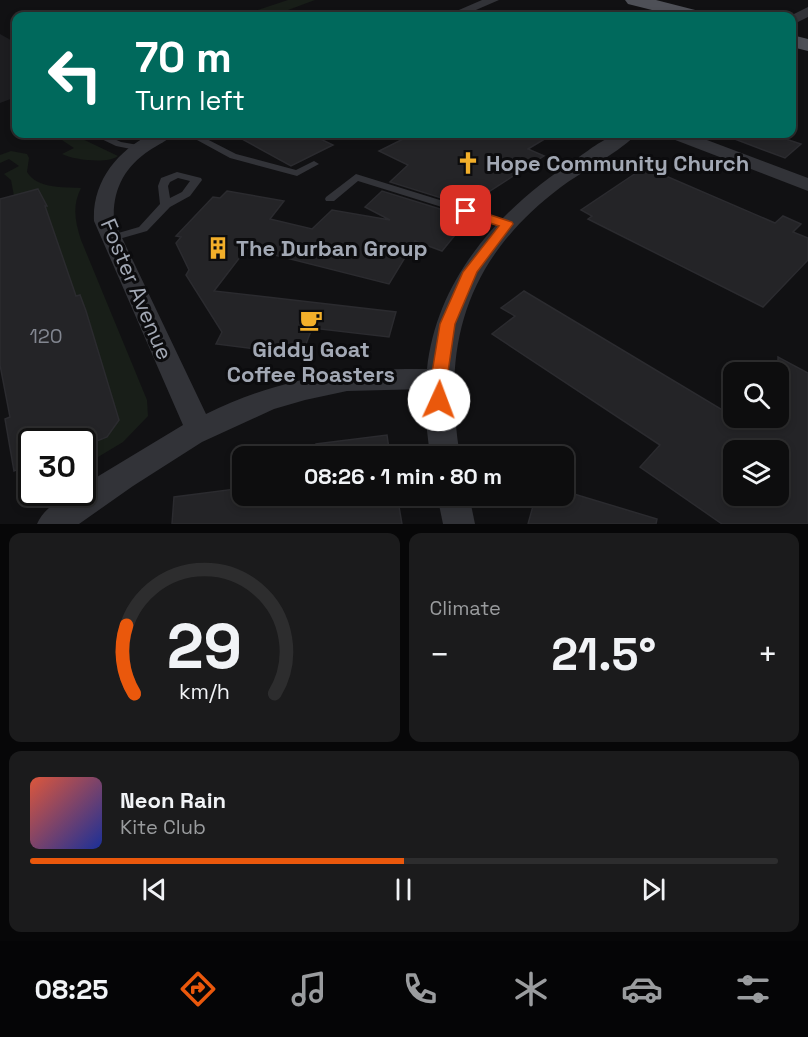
<!DOCTYPE html>
<html lang="en">
<head>
<meta charset="utf-8">
<style>
	:root { --surface:#0d0d0e; --page:#1b1b1c; --text:#f1f3f6; --muted:#9a9c9e; --line:#2d2d2e; --accent:#ea580c }
	body { margin:0; font-family:"Space Grotesk",sans-serif; background:var(--page); color:var(--text); height:100vh; display:flex; flex-direction:column; font-size:22px; white-space:nowrap }
	* { box-sizing:border-box; margin:0 }
	p { font-size:20px; color:var(--muted) }
	.icon { flex:none; width:33px; height:33px; fill:none; stroke:currentColor; stroke-width:2; stroke-linecap:round; stroke-linejoin:round }
	.map { position:relative; height:524px; overflow:hidden }
	.side { display:flex; flex-direction:column; gap:9px; padding:9px; background:#070708; flex:1 }
	.side>* { flex:none }
	.hud { position:absolute; left:12px; top:12px; width:784px; height:126px; border-radius:12px; box-shadow:0 3px 9px #0003,0 0 0 2px var(--line); background:#00695c; color:#fff; overflow:hidden }
	.fabs { position:absolute; left:723px; top:362px; display:grid; gap:12px }
	.fabs a { display:grid; place-items:center; width:66px; height:66px; border-radius:12px; background:var(--surface); box-shadow:0 3px 9px #0003,0 0 0 2px var(--line); font-size:30px }
	.speed { position:absolute; left:18px; top:428px; display:flex; gap:12px; font-size:30px; font-weight:700; text-align:center }
	.speed>* { display:grid; place-content:center; width:78px; height:78px; border-radius:50%; background:var(--surface); box-shadow:0 3px 9px #0003,0 0 0 2px var(--line); line-height:1 }
	.speed .limit { border:3px solid #111; border-radius:9px; background:#fff; color:#111 }
	.pin { position:absolute; display:grid; place-items:center; width:51px; height:51px; color:#fff; margin:-26px; border-radius:12px; box-shadow:0 3px 9px #0006 }
	.me { position:absolute; width:66px; margin:-33px; rotate:2deg; stroke-linejoin:round; filter:drop-shadow(0 0 4px #0008) }
	.turn { display:flex; align-items:center; gap:21px; height:126px; padding:0 24px; font-size:27px }
	.turn .icon { width:78px; height:78px; stroke-width:2.5 }
	.turn b { display:block; font-size:42px; line-height:51px }
	.big { font-size:45px; font-weight:700; line-height:1.1 }
	.side .card { flex:1; display:flex; flex-direction:column; justify-content:center; gap:9px; min-width:0; padding:0 21px; border-radius:12px; background:var(--page) }
	.side .dial { align-items:center; gap:0 }
	.dial svg { height:156px; overflow:visible; fill:none; stroke:var(--line); stroke-width:7; stroke-linecap:round; text-anchor:middle }
	.dial text { fill:var(--text); stroke:none }
	.song { display:flex; align-items:center; gap:18px }
	.cover { width:72px; height:72px; border-radius:9px; background:linear-gradient(135deg,hsl(10 70% 55%),hsl(230 70% 35%)) }
	.played { height:6px; border-radius:3px; background:linear-gradient(90deg,var(--accent) 50%,var(--line) 50%) }
	.keys { display:flex; justify-content:space-around; direction:ltr }
	.heat { display:flex; justify-content:space-between; align-items:center; font-size:33px; direction:ltr }
	.side .tiles { flex:1; display:grid; gap:9px; grid-template-columns:1fr 1fr }
	.card:last-child { grid-column:span 2 }
	.trip { position:absolute; left:232px; top:446px; width:342px; height:60px; border-radius:12px; background:var(--surface); box-shadow:0 3px 9px #0003,0 0 0 2px var(--line); font-weight:700; line-height:60px; text-align:center }
	.tab-bar { display:flex; height:96px; justify-content:space-around; align-items:center; background:#050506; color:var(--muted) }
	.tab-bar .icon { width:42px; height:42px }
	.tab-bar .active { color:var(--accent) }
	.tab-bar b { font-size:27px; color:var(--text) }
	.map>svg:first-child { display:block }
</style>
</head>
<body>
<div class="map">
<svg width="808" height="524" viewBox="0 0 808 524">
	<rect width="100%" height="100%" fill="#111113"/>
	<path fill="#1d1d20" d="M 0,34 L 16,43 L 16,97 L 0,103 Z"/>
	<g fill="#181e18">
		<path d="M 288,0 L 315,0 L 272,16 L 240,16 Z"/>
		<path d="M 53,134 L 72,134 L 118,156 C 109,164 73,160 62,154 L 74,148 Z"/>
		<path d="M 11,151 L 27,154 L 29,158 L 27,172 C 37,189 64,187 81,188 C 72,206 75,221 81,240 L 147,400 L 148,416 L 123,442 L 83,466 L 82,441 L 32,441 L 31,491 L 25,492 L 20,480 L 23,464 L 0,203 L 14,196 L 11,180 L 4,174 L 19,166 L 9,159 L 0,163 L 0,155 Z"/>
	</g>
	<g fill="#242427" stroke="#2b2b2f" stroke-width="1.5" fill-rule="evenodd">
		<path d="M 233,134 L 310,134 L 333,145 L 291,166 Z"/>
		<path d="M 413,134 L 553,134 L 528,149 L 544,156 L 467,206 L 390,182 L 408,165 L 379,151 Z"/>
		<path d="M 724,134 L 771,134 L 801,144 L 785,158 L 724,135 Z"/>
		<path d="M 645,167 L 775,223 L 783,216 L 801,224 L 793,232 L 808,238 L 808,260 L 763,307 L 588,219 L 592,216 L 581,210 Z"/>
		<path d="M 38,189 L 47,206 L 45,206 L 76,296 L 80,295 L 86,311 L 119,420 L 107,437 L 82,447 L 82,441 L 32,441 L 32,464 L 14,471 L 5,419 L 10,417 L 0,365 L 0,199 Z"/>
		<path d="M 227,191 L 284,201 L 270,219 L 312,229 L 332,210 L 390,220 L 365,207 L 382,191 L 469,218 L 442,251 L 415,241 L 389,284 L 247,248 L 214,291 L 396,312 L 389,337 L 312,328 L 302,355 L 216,344 L 222,332 L 186,275 L 189,270 L 176,243 L 181,237 L 176,236 L 213,197 L 220,198 Z"/>
		<path d="M 524,291 L 734,417 L 778,417 L 778,357 L 808,373 L 808,524 L 722,524 L 640,467 L 660,445 L 492,334 L 515,316 L 501,308 ZM 734,450 L 778,450 L 778,495 L 734,495 Z"/>
		<path d="M 387,435 L 390,456 L 316,456 L 316,444 Z"/>
		<path d="M 243,488 L 243,495 L 397,495 L 402,524 L 172,524 L 174,497 Z"/>
		<path d="M 564,491 L 657,519 L 656,524 L 528,524 L 536,495 L 564,495 Z"/>
	</g>
	<g fill="none" stroke-linecap="round" stroke-linejoin="round">
		<g fill="#323338" fill-rule="evenodd">
			<path d="M 320,13 L 326,15 L 327,16 L 318,16 L 318,14 Z"/>
			<path d="M 91,134 L 103,134 L 121,142 L 144,146 L 146,148 L 141,151 L 116,146 Z"/>
			<path d="M 186,134 L 197,134 L 236,154 L 296,170 L 314,161 L 319,164 L 297,176 L 230,158 Z"/>
			<path d="M 177,172 L 201,178 L 202,180 L 190,196 L 170,207 L 147,231 L 112,241 L 108,240 L 106,238 L 108,236 L 139,227 L 160,204 L 158,186 L 161,178 ZM 178,178 L 190,181 L 182,192 L 170,198 L 168,186 L 170,182 Z"/>
			<path d="M 356,174 L 511,222 L 513,224 L 511,226 L 503,226 L 358,181 L 334,201 L 326,201 L 325,199 L 326,197 Z"/>
		</g>
		<g fill="#323338" fill-rule="evenodd">
			<path d="M 482,0 L 499,0 L 462,16 L 445,16 Z"/>
			<path d="M 808,7 L 808,17 L 792,25 L 792,16 L 790,16 Z"/>
			<path d="M 151,134 L 173,134 C 168,141 157,145 150,150 C 124,167 112,191 114,221 L 206,414 C 279,378 347,368 427,369 C 437,277 501,208 575,160 C 595,146 611,131 636,134 C 626,148 578,174 561,187 C 467,258 441,342 460,456 L 430,456 L 426,422 L 425,389 L 347,391 L 305,400 L 274,409 L 202,442 L 133,486 L 79,524 L 37,524 C 43,509 66,492 82,492 L 82,486 L 183,425 L 94,221 C 92,182 117,151 151,134 Z"/>
			<path d="M 667,134 L 691,134 L 808,178 L 808,191 L 670,138 Z"/>
			<path d="M 437,495 L 469,495 L 475,524 L 443,524 Z"/>
		</g>
		<g fill="#4e5057" fill-rule="evenodd">
			<path d="M 625,0 L 656,0 L 703,12 L 706,16 L 676,16 L 628,4 Z"/>
			<path d="M 792,35 L 808,39 L 808,51 L 792,47 Z"/>
		</g>
	</g>
	<path fill="#ea580c" stroke="#983908" stroke-width="1.5" d="M 466,207 L 512,222 L 513,224 L 477,272 L 455,324 L 447,379 L 447,400 L 445,405 L 439,407 L 433,405 L 430,400 L 431,379 L 440,324 L 463,272 L 499,226 L 462,214 L 460,211 Z"/>
	<defs>
		<g id="church-bare" transform="scale(1.8)"><path d="M-1.2-6h2.4v3.5h3.3v2.4h-3.3V6h-2.4V-.1h-3.3v-2.4h3.3Z" fill="#f2af2a" stroke="#0c0c0e" stroke-width="2.5" paint-order="stroke"/></g>
		<g id="building-bare" transform="scale(1.8)"><path d="M-4-6H4V6H1V3H-1V6H-4ZM-2.5-4.3h1.7v1.8h-1.7ZM.8-4.3h1.7v1.8H.8ZM-2.5-1h1.7V.8h-1.7ZM.8-1h1.7V.8H.8Z" fill="#f2af2a" stroke="#0c0c0e" stroke-width="2.5" paint-order="stroke"/></g>
		<g id="cafe-bare" transform="scale(1.8)"><path d="M-5.5-4.5H6V0H3Q3 3.5 0 3.5H-2.5Q-5.5 3.5-5.5 0ZM3-3.2v2h1.7v-2ZM-6 4.5H4V6H-6Z" fill="#f2af2a" stroke="#0c0c0e" stroke-width="2.5" paint-order="stroke"/></g>
	</defs>
	<g fill-rule="evenodd">
		<use href="#church-bare" x="468" y="163"/>
		<use href="#building-bare" x="218" y="248"/>
		<use href="#cafe-bare" x="311" y="320"/>
	</g>
	<g text-anchor="middle" stroke-width="6" stroke-linejoin="round" paint-order="stroke">
		<g font-size="20" fill="#828690">
			<text x="46" y="343">120</text>
		</g>
		<g font-size="22" font-weight="bold" fill="#a2a8b4" stroke="#0c0c0e" text-anchor="start">
			<text x="486" y="171">Hope Community Church</text>
			<text x="236" y="256">The Durban Group</text>
			<text x="311" y="357" text-anchor="middle">Giddy Goat<tspan x="311" dy="25">Coffee Roasters</tspan></text>
		</g>
		<g font-size="22" fill="#a2a8b4" stroke="#0c0c0e">
			<text transform="translate(137 289) rotate(67)" y="8">Foster Avenue</text>
		</g>
	</g>
</svg>
<div class="fabs">
<a><svg class="icon" aria-label="search" viewBox="0 0 24 24"><circle cx="10" cy="10" r="6"/><path d="M15 15l6 6"/></svg></a>
<a><svg class="icon" aria-label="layers" viewBox="0 0 24 24"><path d="M12 4l9 5-9 5-9-5zM3 14l9 5 9-5"/></svg></a>
</div>
<div class="speed"><div class="limit">30</div></div>
<div class="pin" style="left:466px;top:211px;background:#d93025"><svg class="icon" aria-label="arrive" viewBox="0 0 24 24"><path d="M6 21V4h12l-3 4 3 4H6"/></svg></div>
<svg class="me" style="left:439px;top:400px" viewBox="-20 -20 40 40"><circle r="19" fill="#fff"/><path d="M0-13L10 11 0 6-10 11z" fill="#ea580c"/></svg>
<div class="trip">08:26 · 1 min · 80 m</div>
<div class="hud">
<div class="turn"><svg class="icon" aria-label="left" viewBox="0 0 24 24"><path d="M17 20v-9H6M10 6l-5 5 5 5"/></svg><div><b>70 m</b>Turn left</div></div>
</div>
</div>
<section class="side">
<div class="tiles">
<div class="card dial"><svg viewBox="0 0 100 80">
<path d="M14 69A42 42 0 1 1 86 69"/>
<path d="M14 69A42 42 0 0 1 10 34" stroke="#ea580c"/>
<text x="50" y="56" font-size="32" font-weight="700">29</text>
<text x="50" y="72" font-size="11">km/h</text>
</svg></div>
<div class="card"><p>Climate</p>
<div class="heat"><a>−</a><b class="big">21.5°</b><a>+</a></div>
</div>
<div class="card">
<div class="song"><i class="cover"></i><div><b>Neon Rain</b><p>Kite Club</p></div></div>
<div class="played"></div>
<div class="keys"><svg class="icon" aria-label="previous" viewBox="0 0 24 24"><path d="M18 5L8 12l10 7zM5 5v14"/></svg><svg class="icon" aria-label="pause" viewBox="0 0 24 24"><path d="M8 5v14M16 5v14"/></svg><svg class="icon" aria-label="next" viewBox="0 0 24 24"><path d="M6 5l10 7-10 7zM19 5v14"/></svg></div>
</div>
</div>
</section>
<nav class="tab-bar">
<b>08:25</b>
<svg class="icon active" aria-label="directions" viewBox="0 0 24 24"><path d="M12 3l9 9-9 9-9-9zM9 14v-3h6M13 9l2 2-2 2"/></svg>
<svg class="icon" aria-label="music" viewBox="0 0 24 24"><path d="M9 18V5l10-2v13"/><circle cx="6" cy="18" r="3"/><circle cx="16" cy="16" r="3"/></svg>
<svg class="icon" aria-label="phone" viewBox="0 0 24 24"><path d="M5 4h4l2 5-3 2q2 4 5 5l2-3 5 2v4C11 20 4 13 5 4z"/></svg>
<svg class="icon" aria-label="climate" viewBox="0 0 24 24"><path d="M12 3v18M4 7l16 10M4 17L20 7"/></svg>
<svg class="icon" aria-label="car" viewBox="0 0 24 24"><path d="M5 17H2v-5l4-1 3-4h7l3 4 3 1v5h-3M9 17h6M6 11h13"/><circle cx="7" cy="17" r="2"/><circle cx="17" cy="17" r="2"/></svg>
<svg class="icon" aria-label="filters" viewBox="0 0 24 24"><path d="M4 7h16M4 17h16"/><circle cx="9" cy="7" r="2"/><circle cx="15" cy="17" r="2"/></svg>
</nav>
</body>
</html>
